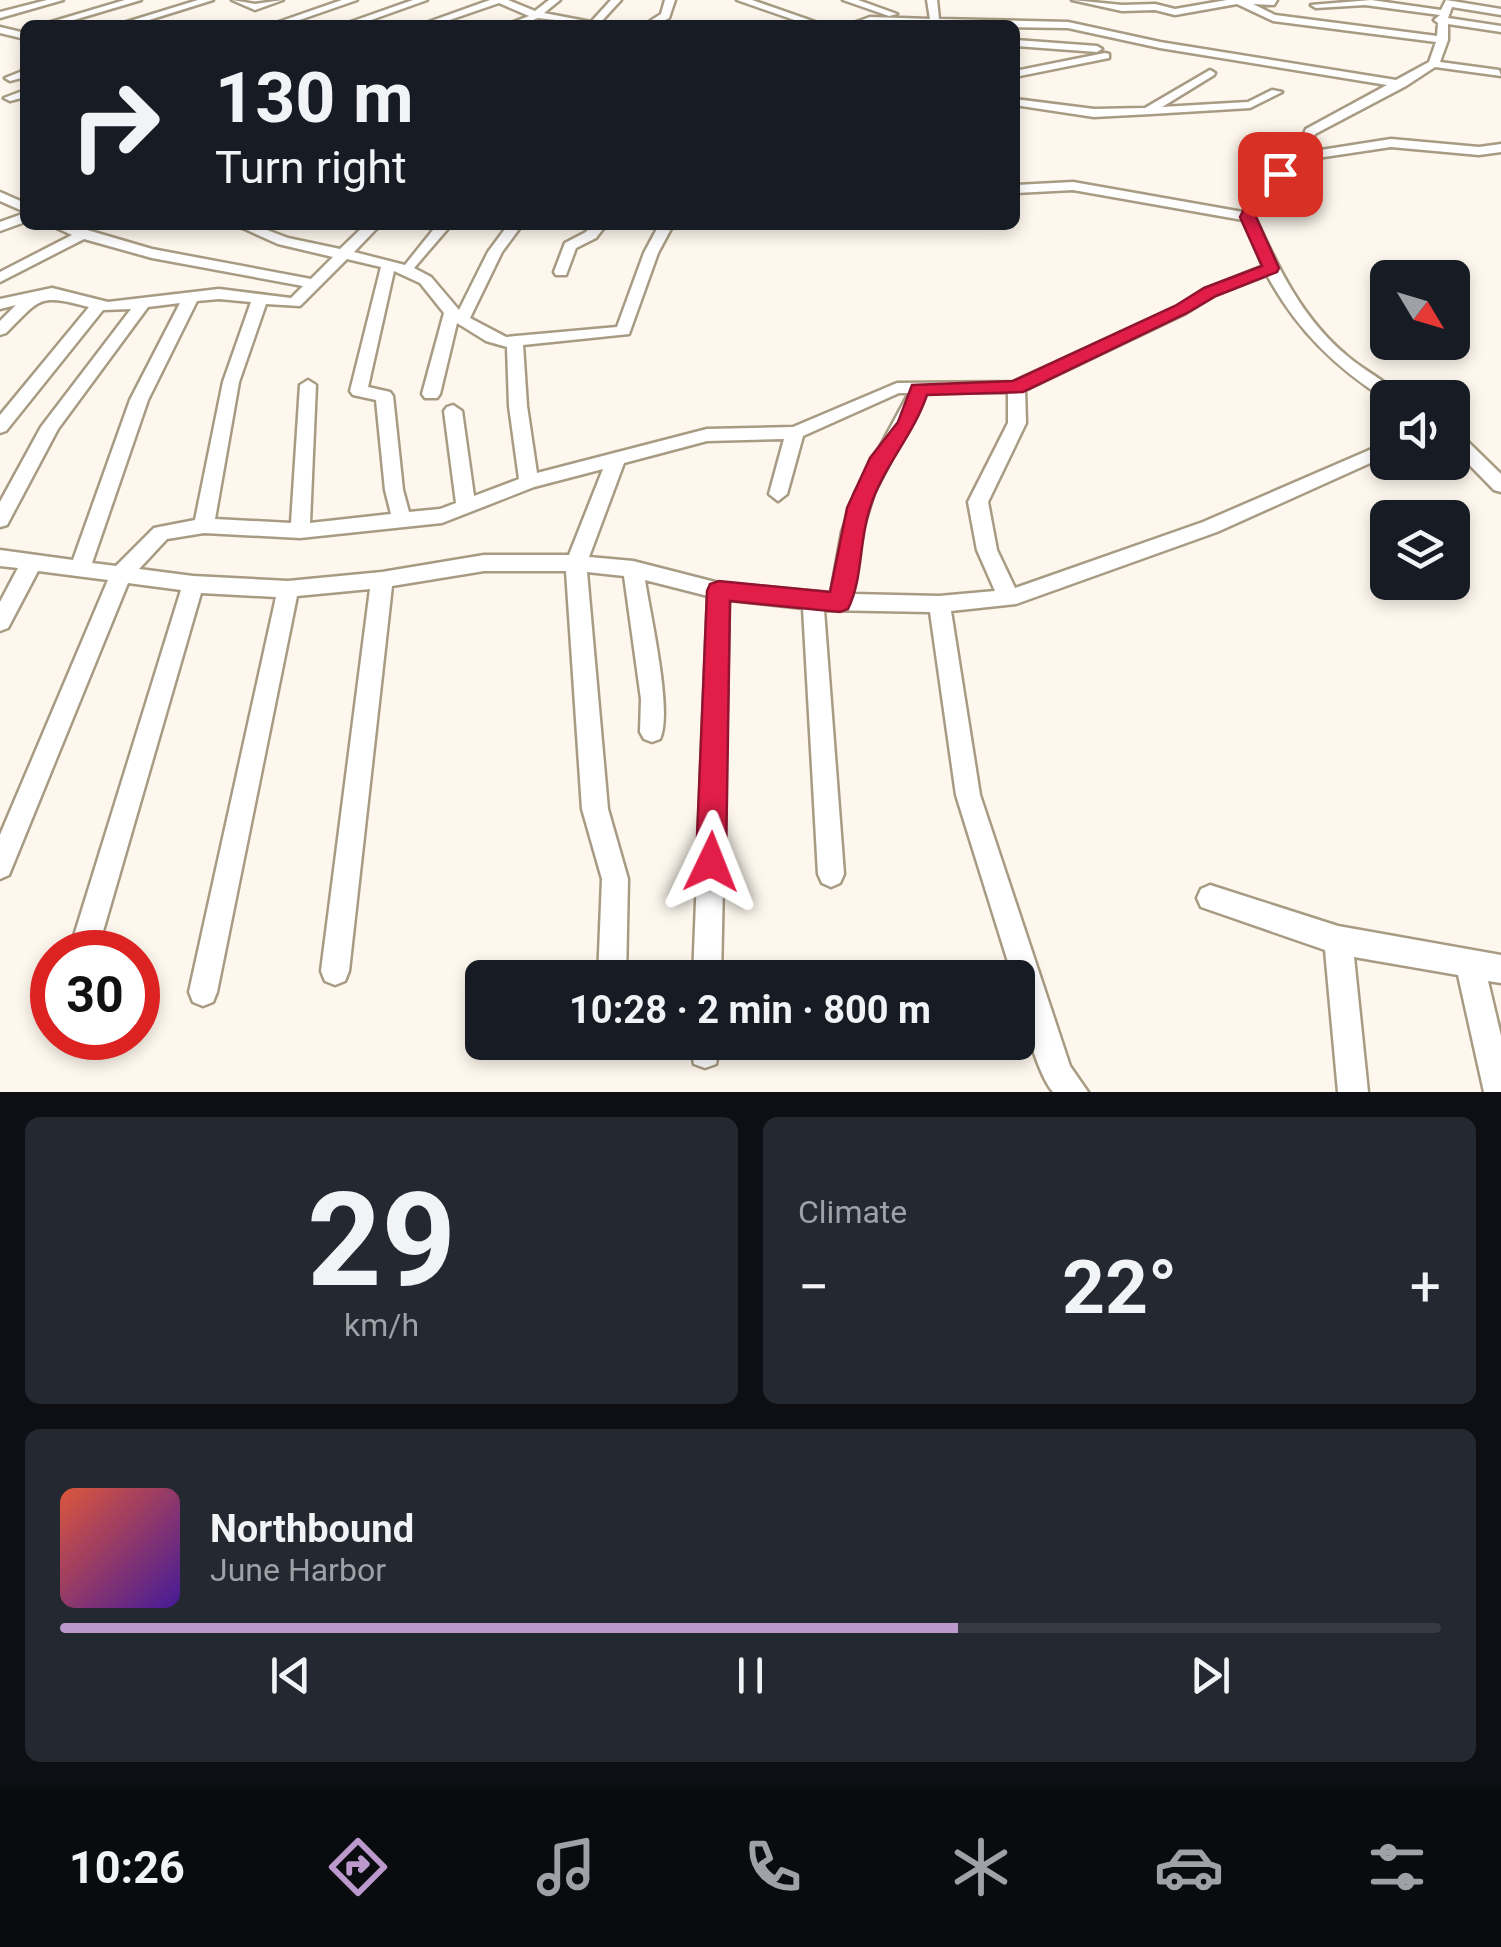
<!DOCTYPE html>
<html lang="en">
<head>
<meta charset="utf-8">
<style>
	:root { --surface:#171b24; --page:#242831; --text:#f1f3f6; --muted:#9ea1a6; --line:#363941; --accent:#bc99cd }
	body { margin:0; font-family:Roboto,sans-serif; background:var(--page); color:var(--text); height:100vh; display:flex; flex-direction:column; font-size:38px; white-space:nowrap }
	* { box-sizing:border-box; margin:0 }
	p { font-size:32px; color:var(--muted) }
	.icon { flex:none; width:55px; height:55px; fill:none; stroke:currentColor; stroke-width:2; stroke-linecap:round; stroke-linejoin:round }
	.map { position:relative; height:1092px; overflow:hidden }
	.details { display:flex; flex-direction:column; gap:25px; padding:25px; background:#0d0f14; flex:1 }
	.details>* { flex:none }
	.hud { position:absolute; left:20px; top:20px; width:1000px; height:210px; border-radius:15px; box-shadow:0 5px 15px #0003; background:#171b24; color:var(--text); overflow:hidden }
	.needle { width:65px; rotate:128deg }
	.fabs { position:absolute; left:1370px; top:260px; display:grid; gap:20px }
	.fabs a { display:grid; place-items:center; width:100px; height:100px; border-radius:15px; background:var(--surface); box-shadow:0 5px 15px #0003; font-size:50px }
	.speed { position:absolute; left:30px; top:930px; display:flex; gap:20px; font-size:50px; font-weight:700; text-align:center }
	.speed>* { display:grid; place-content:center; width:130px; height:130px; border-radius:50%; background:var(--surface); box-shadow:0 5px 15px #0003; line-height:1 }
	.speed .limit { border:15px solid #d22; background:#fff; color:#111 }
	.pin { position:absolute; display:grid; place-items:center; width:85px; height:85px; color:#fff; margin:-42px; border-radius:20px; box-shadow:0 5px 15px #0006 }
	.me { position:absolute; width:110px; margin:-55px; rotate:2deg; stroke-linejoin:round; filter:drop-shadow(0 0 8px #0008) }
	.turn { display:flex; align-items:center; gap:35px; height:210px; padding:0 30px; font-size:45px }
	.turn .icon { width:130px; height:130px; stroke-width:2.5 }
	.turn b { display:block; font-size:70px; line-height:85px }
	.big { font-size:75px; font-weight:700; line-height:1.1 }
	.details .card { flex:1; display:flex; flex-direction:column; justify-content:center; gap:15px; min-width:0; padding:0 35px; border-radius:15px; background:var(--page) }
	.details .dial { align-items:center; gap:0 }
	.dial b { font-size:130px; line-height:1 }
	.song { display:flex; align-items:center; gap:30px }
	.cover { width:120px; height:120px; border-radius:15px; background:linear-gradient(135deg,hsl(10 70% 55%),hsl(260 70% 35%)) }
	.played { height:10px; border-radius:5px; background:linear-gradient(90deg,var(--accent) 65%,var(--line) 65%) }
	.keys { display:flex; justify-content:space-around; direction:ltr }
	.heat { display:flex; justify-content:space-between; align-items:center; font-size:55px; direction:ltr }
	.details .tiles { flex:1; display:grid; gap:25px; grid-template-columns:1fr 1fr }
	.card:last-child { grid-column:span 2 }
	.trip { position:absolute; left:465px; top:960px; width:570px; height:100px; border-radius:15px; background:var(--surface); box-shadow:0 5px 15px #0003; font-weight:700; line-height:100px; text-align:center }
	.dock { display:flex; height:160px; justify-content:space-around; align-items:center; background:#090b0e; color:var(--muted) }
	.dock .icon { width:70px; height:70px }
	.dock .active { color:var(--accent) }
	.dock b { font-size:45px; color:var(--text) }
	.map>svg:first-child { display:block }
</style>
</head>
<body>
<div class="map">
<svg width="1501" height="1092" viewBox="0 0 1501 1092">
	<rect width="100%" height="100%" fill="#fdf7ed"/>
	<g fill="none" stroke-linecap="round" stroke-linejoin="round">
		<g stroke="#a89b83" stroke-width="5">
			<g id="minor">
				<path d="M 47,0 L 63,0 L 0,18 L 0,12 Z"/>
				<path d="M 125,0 L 141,0 L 57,25 L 41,25 Z"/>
				<path d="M 198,0 L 213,0 L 133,25 L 117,25 Z"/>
				<path d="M 232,0 L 255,4 L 283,0 L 255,10 Z"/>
				<path d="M 342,0 L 357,0 L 285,25 L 270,25 Z"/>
				<path d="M 413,0 L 427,0 L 357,25 L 342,25 Z"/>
				<path d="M 490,0 L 508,0 L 535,11 L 549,0 L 560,0 L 544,13 L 591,22 L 611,0 L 621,0 L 598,25 L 538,18 L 521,25 L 506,25 L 529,16 L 499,3 L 435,25 L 420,25 Z"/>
				<path d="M 665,0 L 675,0 L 669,18 L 656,25 L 644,25 L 661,14 Z"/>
				<path d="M 737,0 L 752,0 L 824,25 L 809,25 Z"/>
				<path d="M 843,0 L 858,0 L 897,14 L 889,16 Z"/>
				<path d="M 927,0 L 937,0 L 939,19 L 1068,22 L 1160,42 L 1396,80 L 1429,62 L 1436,42 L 1273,21 L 1237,4 L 1175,15 L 1155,10 L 1122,11 L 1072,0 L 1122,5 L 1155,4 L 1175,9 L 1227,0 L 1277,0 L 1274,5 L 1253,4 L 1275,15 L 1437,36 L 1438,23 L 1434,20 L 1440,15 L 1365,5 L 1316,8 L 1311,5 L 1371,0 L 1441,10 L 1446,0 L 1501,9 L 1501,15 L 1452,7 L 1448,18 L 1501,26 L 1501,32 L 1448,24 L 1448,40 L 1440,62 L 1499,70 L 1501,76 L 1435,67 L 1406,86 L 1315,134 L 1308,152 L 1391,139 L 1479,147 L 1501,144 L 1501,152 L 1479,155 L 1391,147 L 1304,160 L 1266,191 L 1255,217 C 1278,268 1302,318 1346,355 C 1364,371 1387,381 1403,398 L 1388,398 L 1388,401 C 1335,367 1297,330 1267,275 L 1215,295 L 1186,313 L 1025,390 L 1026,423 L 988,502 L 997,550 L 1015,588 L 1203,522 L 1388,442 L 1388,455 L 1217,532 L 1016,604 L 951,611 L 980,795 L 1070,1066 L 1088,1092 L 1053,1092 C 1036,1072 1018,1004 1018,978 L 1013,978 L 956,795 L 930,612 L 824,610 L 844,874 L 840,883 L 831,887 L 822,883 L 818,874 L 803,608 L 729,600 L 721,978 L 693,978 L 708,596 L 645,580 C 650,614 673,712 660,739 L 652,742 L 644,739 L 640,732 L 641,699 L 624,576 L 587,572 L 608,809 L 628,879 L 626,978 L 598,978 L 602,879 L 582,809 L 566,571 L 484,571 L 392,586 L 349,971 L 345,981 L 335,985 L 325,981 L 321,971 L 370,589 L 297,596 L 217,992 L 213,1002 L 203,1006 L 193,1002 L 189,992 L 276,597 L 201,593 L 97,952 L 69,952 L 181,590 L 128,583 L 9,875 L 0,879 L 0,835 L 108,580 L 38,571 L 8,628 L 0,631 L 0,602 L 18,568 L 0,566 L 0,550 L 73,560 L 130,400 L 180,303 L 148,307 L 58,429 L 7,525 L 0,527 L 0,502 L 41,427 L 131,309 L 103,310 L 6,431 L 0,433 L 0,415 L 89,307 C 38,294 42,297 6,333 L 0,335 L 0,321 L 16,305 L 0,309 L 0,299 L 52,288 L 108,302 L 219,289 L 291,298 L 303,286 L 152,258 L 84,239 L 0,282 L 0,272 L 72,235 L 50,225 L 70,225 L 152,249 L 311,279 L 333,257 L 278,244 L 236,225 L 254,225 L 288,238 L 340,249 L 365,225 L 380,225 L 354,252 L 405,265 L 437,225 L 451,225 L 414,268 L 431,277 L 459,310 L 488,252 L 508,225 L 522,225 L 502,252 L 470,318 L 506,337 L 617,327 L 644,253 L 659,225 L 673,225 L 658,253 L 629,334 L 523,345 L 527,406 L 537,473 L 707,429 L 793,427 L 897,383 L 1013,382 L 1176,307 L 1205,289 L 1263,266 L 1243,220 L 1073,190 L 1015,193 L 1015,185 L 1073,182 L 1243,212 L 1255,186 L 1294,155 L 1306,129 L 1387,85 L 1160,48 L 1068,28 L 848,25 L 870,17 L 930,19 ZM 347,259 L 381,267 L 350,391 L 353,395 L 376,400 L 385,490 L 391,514 L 310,523 L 316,385 L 308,380 L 300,385 L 291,523 L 215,519 L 239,382 L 266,304 L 300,306 ZM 394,271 L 420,283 L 444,313 L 422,394 L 425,398 L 437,398 L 440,394 L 457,323 L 486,341 L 507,347 L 509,406 L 519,479 L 474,496 L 462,411 L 453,405 L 447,407 L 444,411 L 456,503 L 440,509 L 409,512 L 403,490 L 393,396 L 390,392 L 368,387 ZM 219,299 L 251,302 L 223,382 L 195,520 L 154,528 L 116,566 L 92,563 L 148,400 L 197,301 ZM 1008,392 L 1008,423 L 968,502 L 977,550 L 995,591 L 939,596 L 852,594 L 862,532 L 874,493 L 926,393 ZM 899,393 L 909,393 L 855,493 L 842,532 L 831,593 L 719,583 L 633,561 L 589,557 L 624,463 L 707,441 L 784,439 L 769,494 L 778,501 L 787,494 L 803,436 ZM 603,469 L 569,555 L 484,555 L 382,572 L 288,581 L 193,576 L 139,569 L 167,539 L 204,533 L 300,538 L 442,523 L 534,487 Z"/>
				<path d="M 0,27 L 25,33 L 25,39 L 0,33 Z"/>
				<path d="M 1015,40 L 1097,46 L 1102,49 L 1097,52 L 1015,46 Z"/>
				<path d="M 1105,53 L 1109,54 L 1109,58 L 1015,77 L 1015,71 Z"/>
				<path d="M 25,70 L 25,77 L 10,81 L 5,78 Z"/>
				<path d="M 1210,70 L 1215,73 L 1214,75 L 1162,107 L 1248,102 L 1272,90 L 1282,92 L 1250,108 L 1151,114 L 1094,117 L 1015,105 L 1015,99 L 1094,109 L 1145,108 Z"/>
				<path d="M 25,90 L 25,97 L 10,101 L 4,98 Z"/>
				<path d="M 0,192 L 25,203 L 25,212 L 0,201 Z"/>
				<path d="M 25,213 L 25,222 L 0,231 L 0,222 Z"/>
				<path d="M 592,225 L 606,225 L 596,238 L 576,248 L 566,275 L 556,275 L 554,272 L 565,243 L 586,232 Z"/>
				<path d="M 1452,430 L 1458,432 L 1501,474 L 1501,492 L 1494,490 L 1452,447 Z"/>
				<path d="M 1210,885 L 1338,926 L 1501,955 L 1501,983 L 1488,981 L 1501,1036 L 1501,1092 L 1484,1092 L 1458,975 L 1354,957 L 1368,1092 L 1338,1092 L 1325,950 L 1201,907 L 1197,898 L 1201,889 Z"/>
				<path d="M 690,1042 L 720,1042 L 716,1064 L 705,1068 L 694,1064 Z"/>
			</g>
		</g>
		<use href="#minor" fill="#fff" fill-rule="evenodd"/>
	</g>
	<path fill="#e11d48" stroke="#92132f" stroke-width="2.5" d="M 1280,169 L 1287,174 L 1267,192 L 1256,217 L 1279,268 L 1277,272 L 1216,296 L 1187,313 L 1023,392 L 927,395 C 913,436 883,466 870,508 C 859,540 863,579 848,609 L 840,612 L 730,601 L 726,862 L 721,872 L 711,876 L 700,872 L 696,862 L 707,591 L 710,584 L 719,581 L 830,592 L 847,508 L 870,458 L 898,422 L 912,385 L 1013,381 L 1175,306 L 1204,288 L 1262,266 L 1240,217 L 1255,186 Z"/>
</svg>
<div class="fabs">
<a><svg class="needle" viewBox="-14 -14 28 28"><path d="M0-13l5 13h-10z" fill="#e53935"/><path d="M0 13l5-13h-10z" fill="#9ea1a6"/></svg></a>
<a><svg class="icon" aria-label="sound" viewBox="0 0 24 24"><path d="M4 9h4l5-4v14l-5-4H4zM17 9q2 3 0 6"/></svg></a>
<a><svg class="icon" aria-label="layers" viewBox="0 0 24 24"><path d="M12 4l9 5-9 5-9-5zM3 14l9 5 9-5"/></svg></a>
</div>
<div class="speed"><div class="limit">30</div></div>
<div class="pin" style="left:1280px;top:174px;background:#d93025"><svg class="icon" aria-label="arrive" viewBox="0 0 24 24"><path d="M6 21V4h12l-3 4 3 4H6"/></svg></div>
<svg class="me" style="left:711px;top:862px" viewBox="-20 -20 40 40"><path d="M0-17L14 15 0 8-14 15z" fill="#e11d48" stroke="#fff" stroke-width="4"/></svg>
<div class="trip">10:28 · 2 min · 800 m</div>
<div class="hud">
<div class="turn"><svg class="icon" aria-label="right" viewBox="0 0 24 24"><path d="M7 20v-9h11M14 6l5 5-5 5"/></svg><div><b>130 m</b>Turn right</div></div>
</div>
</div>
<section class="details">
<div class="tiles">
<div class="card dial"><b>29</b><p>km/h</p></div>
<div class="card"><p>Climate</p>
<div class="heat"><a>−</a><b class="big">22°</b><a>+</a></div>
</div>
<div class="card">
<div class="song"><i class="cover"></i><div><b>Northbound</b><p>June Harbor</p></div></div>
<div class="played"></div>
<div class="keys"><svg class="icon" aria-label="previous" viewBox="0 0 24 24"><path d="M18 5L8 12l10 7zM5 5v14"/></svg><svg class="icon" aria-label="pause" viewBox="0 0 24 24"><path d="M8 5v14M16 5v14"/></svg><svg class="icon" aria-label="next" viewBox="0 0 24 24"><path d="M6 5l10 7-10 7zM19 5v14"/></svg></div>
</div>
</div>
</section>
<nav class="dock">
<b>10:26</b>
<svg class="icon active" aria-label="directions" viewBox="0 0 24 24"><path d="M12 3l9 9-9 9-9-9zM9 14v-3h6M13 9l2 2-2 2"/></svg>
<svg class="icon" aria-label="music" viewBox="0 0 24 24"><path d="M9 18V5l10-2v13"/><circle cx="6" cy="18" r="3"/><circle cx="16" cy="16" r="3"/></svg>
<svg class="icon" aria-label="phone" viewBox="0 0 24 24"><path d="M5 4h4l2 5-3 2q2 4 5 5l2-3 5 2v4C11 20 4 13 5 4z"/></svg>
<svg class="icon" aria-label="climate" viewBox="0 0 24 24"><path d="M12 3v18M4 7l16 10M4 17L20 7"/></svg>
<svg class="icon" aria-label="car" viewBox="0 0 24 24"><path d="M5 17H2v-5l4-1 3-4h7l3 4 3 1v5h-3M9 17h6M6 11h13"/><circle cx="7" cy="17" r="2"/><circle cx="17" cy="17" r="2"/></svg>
<svg class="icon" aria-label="filters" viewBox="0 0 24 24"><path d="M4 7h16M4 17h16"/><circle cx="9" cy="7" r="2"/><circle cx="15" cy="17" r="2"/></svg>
</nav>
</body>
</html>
